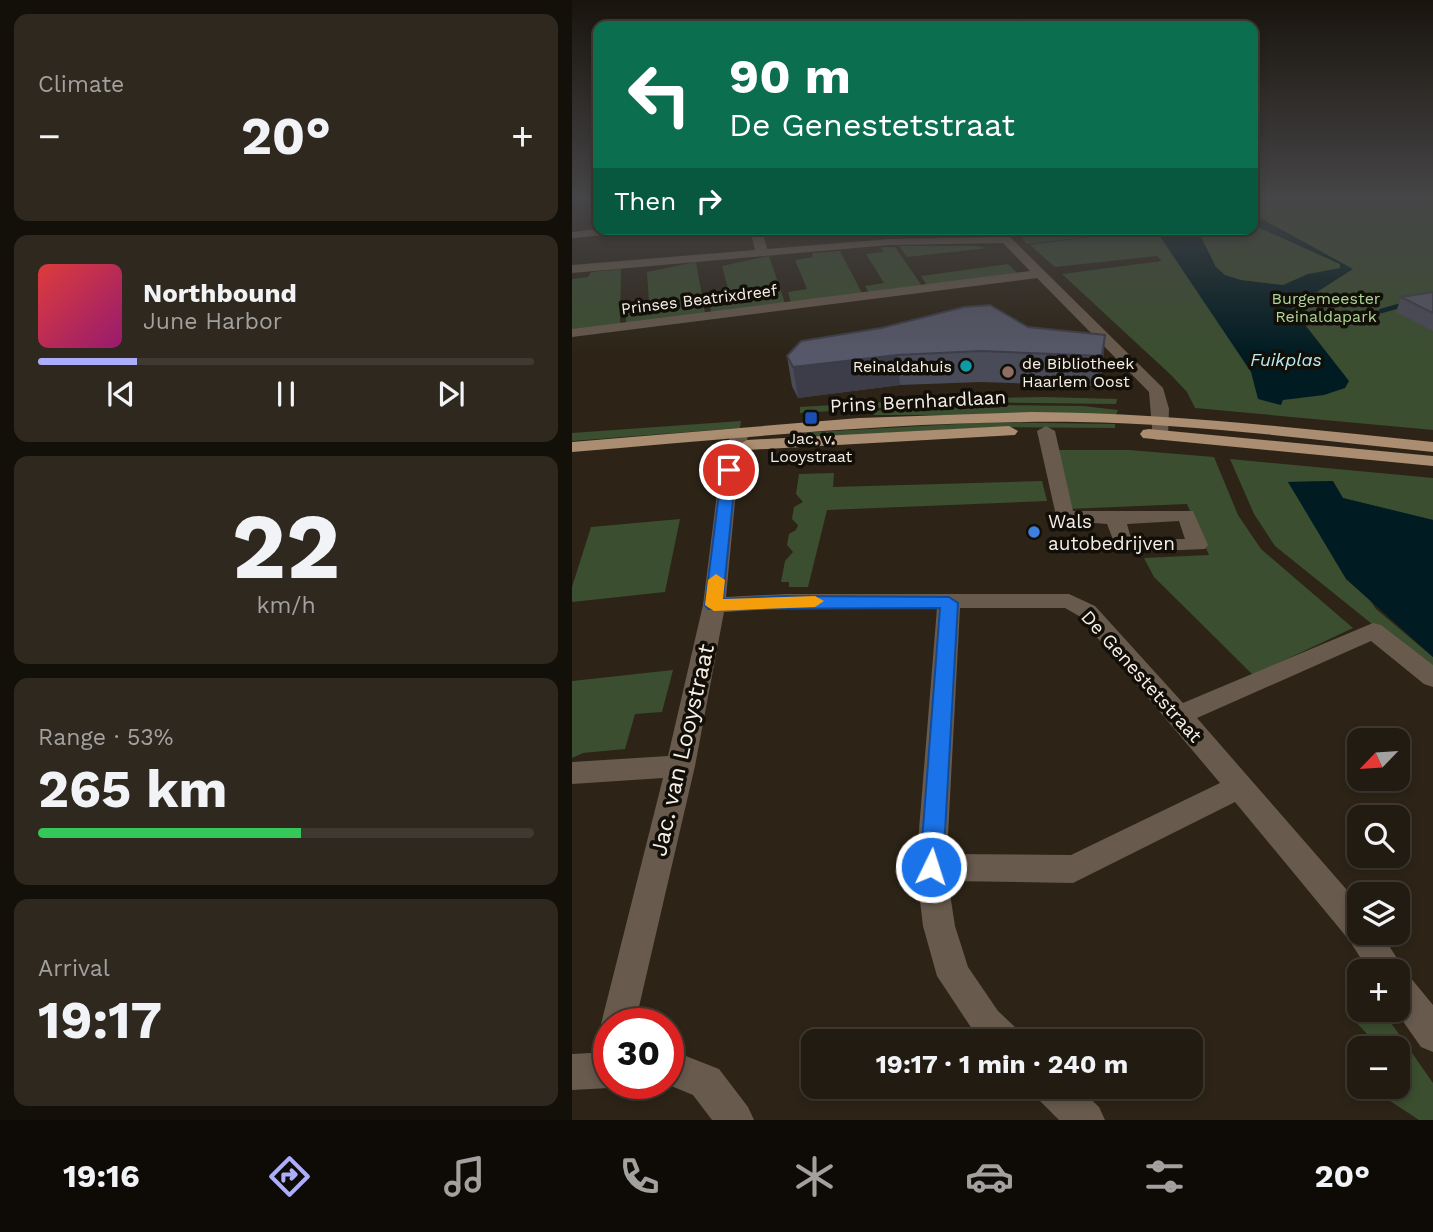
<!DOCTYPE html>
<html lang="en">
<head>
<meta charset="utf-8">
<style>
	:root { --surface:#221b11; --page:#2e281f; --text:#f1f3f6; --muted:#a2a19f; --line:#3f3931; --accent:#adaefb }
	body { margin:0; font-family:"Work Sans",sans-serif; background:var(--page); color:var(--text); height:100vh; display:flex; flex-direction:column; font-size:26px; white-space:nowrap }
	* { box-sizing:border-box; margin:0 }
	p { font-size:23px; color:var(--muted) }
	.icon { flex:none; width:38px; height:38px; fill:none; stroke:currentColor; stroke-width:2; stroke-linecap:round; stroke-linejoin:round }
	.map { position:relative; flex:1; overflow:hidden }
	.drawer { display:flex; flex-direction:column; gap:14px; padding:14px; background:#130f09; width:572px }
	.drawer>* { flex:none }
	.hud { position:absolute; left:21px; top:21px; width:665px; height:214px; border-radius:14px; box-shadow:0 4px 10px #0003,0 0 0 2px var(--line); background:#0b6e4f; color:#fff; overflow:hidden }
	.needle { width:46px; rotate:245deg }
	.fabs { position:absolute; left:775px; top:728px; display:grid; gap:14px }
	.fabs a { display:grid; place-items:center; width:63px; height:63px; border-radius:14px; background:var(--surface); box-shadow:0 4px 10px #0003,0 0 0 2px var(--line); font-size:35px }
	.speed { position:absolute; left:21px; top:1008px; display:flex; gap:14px; font-size:35px; font-weight:700; text-align:center }
	.speed>* { display:grid; place-content:center; width:91px; height:91px; border-radius:50%; background:var(--surface); box-shadow:0 4px 10px #0003,0 0 0 2px var(--line); line-height:1 }
	.speed .limit { border:10px solid #d22; background:#fff; color:#111 }
	.pin { position:absolute; display:grid; place-items:center; width:60px; height:60px; color:#fff; margin:-30px; border:4px solid #fff; border-radius:50%; box-shadow:0 2px 7px #0007 }
	.me { position:absolute; width:77px; margin:-38px; rotate:4deg; stroke-linejoin:round; filter:drop-shadow(0 0 5px #0008) }
	.turn { display:flex; align-items:center; gap:24px; height:147px; padding:0 21px; font-size:32px }
	.turn .icon { width:91px; height:91px; stroke-width:2.5 }
	.turn b { display:block; font-size:49px; line-height:60px }
	.then { display:flex; align-items:center; height:66px; padding:0 21px; background:#0003; gap:14px; font-size:26px }
	.big { font-size:52px; font-weight:700; line-height:1.1 }
	.drawer .tile { flex:1; display:flex; flex-direction:column; justify-content:center; gap:10px; min-width:0; padding:0 24px; border-radius:14px; background:var(--page) }
	.drawer .dial { align-items:center; gap:0 }
	.dial b { font-size:91px; line-height:1 }
	.song { display:flex; align-items:center; gap:21px }
	.cover { width:84px; height:84px; border-radius:10px; background:linear-gradient(135deg,hsl(0 70% 55%),hsl(320 70% 35%)) }
	.played { height:7px; border-radius:4px; background:linear-gradient(90deg,var(--accent) 20%,var(--line) 20%) }
	.keys { display:flex; justify-content:space-around; direction:ltr }
	.heat { display:flex; justify-content:space-between; align-items:center; font-size:38px; direction:ltr }
	.charge { height:10px; border-radius:5px; background:linear-gradient(90deg,#34c759 53%,var(--line) 0) }
	.trip { position:absolute; left:229px; top:1029px; width:402px; height:70px; border-radius:14px; background:var(--surface); box-shadow:0 4px 10px #0003,0 0 0 2px var(--line); font-weight:700; line-height:70px; text-align:center }
	.dock { display:flex; height:112px; justify-content:space-around; align-items:center; background:#0e0b07; color:var(--muted) }
	.dock .icon { width:49px; height:49px }
	.dock .on { color:var(--accent) }
	.dock b { font-size:32px; color:var(--text) }
	main { display:flex; flex:1; min-height:0 }
	.map>svg:first-child { display:block }
</style>
</head>
<body>
<main>
<section class="drawer">
<div class="tile"><p>Climate</p>
<div class="heat"><a>−</a><b class="big">20°</b><a>+</a></div>
</div>
<div class="tile">
<div class="song"><i class="cover"></i><div><b>Northbound</b><p>June Harbor</p></div></div>
<div class="played"></div>
<div class="keys"><svg class="icon" aria-label="previous" viewBox="0 0 24 24"><path d="M18 5L8 12l10 7zM5 5v14"/></svg><svg class="icon" aria-label="pause" viewBox="0 0 24 24"><path d="M8 5v14M16 5v14"/></svg><svg class="icon" aria-label="next" viewBox="0 0 24 24"><path d="M6 5l10 7-10 7zM19 5v14"/></svg></div>
</div>
<div class="tile dial"><b>22</b><p>km/h</p></div>
<div class="tile"><p>Range · 53%</p><b class="big">265 km</b><div class="charge"></div></div>
<div class="tile"><p>Arrival</p><b class="big">19:17</b></div>
</section>
<div class="map">
<svg width="861" height="1120" viewBox="0 0 861 1120">
	<rect width="100%" height="100%" fill="#2d2417"/>
	<g fill="#3b4e2f">
		<path d="M 681,197 L 861,197 L 861,430 L 623,408 L 615,392 L 599,375 L 490,274 L 590,261 L 585,256 L 483,267 L 458,245 L 568,230 L 455,244 L 441,229 L 681,229 Z"/>
		<path d="M 327,246 L 404,246 L 416,248 L 335,257 Z"/>
		<path d="M 309,247 L 323,247 L 350,286 L 297,293 L 293,286 L 312,283 L 294,254 L 311,252 Z"/>
		<path d="M 268,251 L 290,293 L 219,303 L 216,292 L 235,289 L 223,260 L 241,257 L 240,253 Z"/>
		<path d="M 197,256 L 213,303 L 139,312 L 137,299 L 158,296 L 150,266 Z"/>
		<path d="M 124,262 L 133,313 L 54,323 L 54,307 L 77,304 L 75,272 Z"/>
		<path d="M 436,264 L 446,274 L 355,285 L 349,276 Z"/>
		<path d="M 49,269 L 48,324 L 0,330 L 0,279 L 16,277 L 19,272 Z"/>
		<path d="M 472,397 L 545,399 L 544,404 L 396,402 L 228,413 L 228,407 L 360,399 Z"/>
		<path d="M 412,405 L 511,406 L 546,410 L 544,415 L 302,415 L 301,412 L 280,412 Z"/>
		<path d="M 169,421 L 168,428 L 0,441 L 0,433 Z"/>
		<path d="M 420,422 L 543,424 L 543,428 L 423,427 L 227,438 L 226,433 Z"/>
		<path d="M 480,450 L 557,450 L 642,457 L 666,515 L 689,549 L 781,628 L 681,675 L 582,577 L 572,558 L 637,555 L 615,504 L 495,509 Z"/>
		<path d="M 658,459 L 861,478 L 861,520 L 770,498 L 760,481 L 716,482 L 804,609 L 861,657 L 861,673 L 703,546 L 682,514 Z"/>
		<path d="M 262,473 L 261,487 L 470,481 L 475,501 L 255,510 L 236,587 L 217,587 L 217,582 L 209,582 L 213,561 L 221,552 L 215,545 L 217,534 L 224,530 L 226,525 L 220,519 L 222,507 L 231,502 L 224,494 L 227,474 Z"/>
		<path d="M 108,519 L 93,592 L 0,602 L 0,587 L 19,527 Z"/>
		<path d="M 101,670 L 90,712 L 63,714 L 53,749 L 11,753 L 0,758 L 0,681 Z"/>
		<path d="M 788,1010 L 810,1010 L 861,1083 L 861,1120 L 847,1120 L 797,1087 L 826,1087 L 826,1048 L 792,1048 L 798,1037 L 782,1020 Z"/>
	</g>
	<g fill="#001c22">
		<path d="M 681,214 L 781,269 L 720,308 L 777,381 L 773,388 L 752,395 L 711,400 L 709,405 L 686,399 L 679,372 L 583,229 L 625,229 L 644,267 L 653,275 L 669,280 L 711,285 L 736,274 L 768,268 L 768,264 L 681,225 Z"/>
		<path d="M 761,481 L 771,498 L 861,520 L 861,657 L 774,579 L 716,482 Z"/>
	</g>
	<g fill="none" stroke-linecap="round" stroke-linejoin="round">
		<path stroke="#001c22" stroke-width="4.5" d="M 809,311 L 834,304"/>
		<g fill="#685a4d" fill-rule="evenodd">
			<path d="M 26,229 L 59,229 L 60,230 L 54,233 L 0,238 L 0,232 Z"/>
			<path d="M 178,229 L 190,229 L 195,249 L 317,239 L 424,237 L 421,229 L 430,229 L 591,388 L 597,409 L 596,435 L 587,440 L 581,439 L 577,392 L 465,278 L 0,337 L 0,329 L 458,271 L 431,243 L 317,245 L 0,273 L 0,265 L 183,250 Z"/>
			<path d="M 474,426 L 483,431 L 501,511 L 621,511 L 636,545 L 633,549 L 561,552 L 542,542 L 535,524 L 485,520 L 465,431 ZM 607,521 L 613,539 L 565,540 L 558,535 L 555,524 Z"/>
			<path d="M 168,428 L 177,433 L 166,470 L 154,597 L 214,594 L 497,594 L 523,606 L 611,703 L 801,623 L 809,625 L 861,665 L 861,687 L 852,684 L 799,641 L 625,718 L 788,905 L 788,933 L 809,933 L 833,971 L 861,1005 L 861,1052 L 849,1047 L 823,1010 L 826,1010 L 826,971 L 797,971 L 777,940 L 663,802 L 501,883 L 376,881 L 383,926 L 396,967 L 426,1011 L 445,1029 L 451,1041 L 408,1041 L 365,976 L 351,926 L 344,867 L 365,608 L 214,608 L 152,612 L 123,766 L 63,1024 L 37,1024 L 37,1038 L 34,1036 L 29,1024 L 91,778 L 0,784 L 0,762 L 96,756 L 131,605 L 148,470 L 159,433 ZM 388,608 L 493,608 L 507,616 L 648,783 L 499,855 L 375,854 Z"/>
			<path d="M 96,1049 L 147,1069 L 176,1107 L 182,1120 L 140,1120 L 121,1095 L 92,1083 L 96,1083 Z"/>
			<path d="M 37,1052 L 37,1083 L 49,1083 L 37,1088 L 0,1090 L 0,1054 Z"/>
			<path d="M 462,1087 L 506,1087 L 527,1107 L 533,1120 L 487,1120 L 467,1100 Z"/>
		</g>
		<g fill="#ab8d72" fill-rule="evenodd">
			<path d="M 460,412 C 594,413 727,428 861,442 L 861,452 C 743,440 625,424 507,422 C 338,420 169,438 0,452 L 0,442 L 287,418 Z"/>
			<path d="M 437,426 L 446,431 L 443,435 L 175,450 L 166,445 L 175,440 Z"/>
			<path d="M 577,429 L 861,456 L 861,466 L 571,438 L 568,434 L 571,430 Z"/>
		</g>
	</g>
	<g fill="#4a4b59">
		<path d="M 861,292 L 861,331 L 824,312 L 829,297 Z"/>
		<path d="M 456,327 L 533,335 L 528,386 L 409,382 L 328,385 L 226,398 L 220,386 L 215,356 Z"/>
	</g>
	<g fill="#3c3d49">
		<path d="M 533,335 L 531,364 L 528,386 L 530,356 Z"/>
		<path d="M 325,355 L 328,385 L 226,398 L 221,367 Z"/>
	</g>
	<g fill="#565768" stroke="#3c3d49" stroke-width="2">
		<path d="M 861,292 L 861,313 L 829,297 Z"/>
		<path d="M 418,305 L 456,327 L 533,335 L 530,356 L 409,351 L 325,355 L 221,367 L 215,356 L 229,341 L 309,328 L 392,307 Z"/>
	</g>
	<linearGradient id="sky" x2="0" y2="1"><stop stop-color="#19140d"/><stop offset="0.56" stop-color="#464547"/><stop offset="1" stop-color="#464547" stop-opacity="0"/></linearGradient>
	<rect width="861" height="354" fill="url(#sky)"/>
	<path fill="#1a73e8" stroke="#114b97" stroke-width="2" d="M 157,466 L 164,470 L 151,599 L 214,596 L 377,597 L 386,603 L 371,867 L 367,874 L 359,877 L 351,874 L 348,867 L 368,608 L 136,609 L 133,605 L 150,470 Z"/>
	<path fill="#f59e0b" d="M 144,574 L 153,580 L 151,599 L 243,596 L 252,601 L 243,607 L 142,611 L 133,605 L 136,580 Z"/>
	<circle fill="#0f9aa8" stroke="#120e08" stroke-width="2.5" cx="394" cy="366" r="7"/>
	<circle fill="#8d6e63" stroke="#120e08" stroke-width="2.5" cx="436" cy="372" r="7"/>
	<rect fill="#1a4fb4" stroke="#120e08" stroke-width="2.5" x="232" y="411" width="14" height="14" rx="3.5"/>
	<circle fill="#3f7fe0" stroke="#120e08" stroke-width="2.5" cx="462" cy="532" r="7"/>
	<g text-anchor="middle" stroke-width="7" stroke-linejoin="round" paint-order="stroke">
		<g font-size="16" fill="#afd597" stroke="#120e08">
			<text x="754" y="304">Burgemeester<tspan x="754" dy="18">Reinaldapark</tspan></text>
		</g>
		<g font-size="16" fill="#f6efe7" stroke="#120e08">
			<text transform="translate(127 299) rotate(-7)" y="6">Prinses Beatrixdreef</text>
		</g>
		<g font-size="16" fill="#f6efe7" stroke="#120e08" text-anchor="start">
			<text x="450" y="369">de Bibliotheek<tspan x="450" dy="18">Haarlem Oost</tspan></text>
			<text x="380" y="372" text-anchor="end">Reinaldahuis</text>
			<text x="239" y="444" text-anchor="middle">Jac. v.<tspan x="239" dy="18">Looystraat</tspan></text>
		</g>
		<g font-size="18" font-style="italic" fill="#b9edf9" stroke="#120e08">
			<text x="714" y="366">Fuikplas</text>
		</g>
		<g font-size="19" fill="#f6efe7" stroke="#120e08">
			<text transform="translate(346 401) rotate(-3)" y="7">Prins Bernhardlaan</text>
			<text transform="translate(570 676) rotate(48)" y="7">De Genestetstraat</text>
		</g>
		<g font-size="19" fill="#f6efe7" stroke="#120e08" text-anchor="start">
			<text x="476" y="528">Wals<tspan x="476" dy="22">autobedrijven</tspan></text>
		</g>
		<g font-size="23" fill="#f6efe7" stroke="#120e08">
			<text transform="translate(110 750) rotate(-77)" y="8">Jac. van Looystraat</text>
		</g>
	</g>
</svg>
<div class="fabs">
<a><svg class="needle" viewBox="-14 -14 28 28"><path d="M0-13l5 13h-10z" fill="#e53935"/><path d="M0 13l5-13h-10z" fill="#a2a19f"/></svg></a>
<a><svg class="icon" aria-label="search" viewBox="0 0 24 24"><circle cx="10" cy="10" r="6"/><path d="M15 15l6 6"/></svg></a>
<a><svg class="icon" aria-label="layers" viewBox="0 0 24 24"><path d="M12 4l9 5-9 5-9-5zM3 14l9 5 9-5"/></svg></a>
<a>+</a>
<a>−</a>
</div>
<div class="speed"><div class="limit">30</div></div>
<div class="pin" style="left:157px;top:470px;background:#d93025"><svg class="icon" aria-label="arrive" viewBox="0 0 24 24"><path d="M6 21V4h12l-3 4 3 4H6"/></svg></div>
<svg class="me" style="left:359px;top:867px" viewBox="-20 -20 40 40"><circle r="17" fill="#1a73e8" stroke="#fff" stroke-width="3"/><path d="M0-11L8 9 0 5-8 9z" fill="#fff"/></svg>
<div class="trip">19:17 · 1 min · 240 m</div>
<div class="hud">
<div class="turn"><svg class="icon" aria-label="left" viewBox="0 0 24 24"><path d="M17 20v-9H6M10 6l-5 5 5 5"/></svg><div><b>90 m</b>De Genestetstraat</div></div>
<div class="then">Then<svg class="icon" aria-label="right" viewBox="0 0 24 24"><path d="M7 20v-9h11M14 6l5 5-5 5"/></svg></div>
</div>
</div>
</main>
<nav class="dock">
<b>19:16</b>
<svg class="icon on" aria-label="directions" viewBox="0 0 24 24"><path d="M12 3l9 9-9 9-9-9zM9 14v-3h6M13 9l2 2-2 2"/></svg>
<svg class="icon" aria-label="music" viewBox="0 0 24 24"><path d="M9 18V5l10-2v13"/><circle cx="6" cy="18" r="3"/><circle cx="16" cy="16" r="3"/></svg>
<svg class="icon" aria-label="phone" viewBox="0 0 24 24"><path d="M5 4h4l2 5-3 2q2 4 5 5l2-3 5 2v4C11 20 4 13 5 4z"/></svg>
<svg class="icon" aria-label="climate" viewBox="0 0 24 24"><path d="M12 3v18M4 7l16 10M4 17L20 7"/></svg>
<svg class="icon" aria-label="car" viewBox="0 0 24 24"><path d="M5 17H2v-5l4-1 3-4h7l3 4 3 1v5h-3M9 17h6M6 11h13"/><circle cx="7" cy="17" r="2"/><circle cx="17" cy="17" r="2"/></svg>
<svg class="icon" aria-label="filters" viewBox="0 0 24 24"><path d="M4 7h16M4 17h16"/><circle cx="9" cy="7" r="2"/><circle cx="15" cy="17" r="2"/></svg>
<b>20°</b>
</nav>
</body>
</html>
